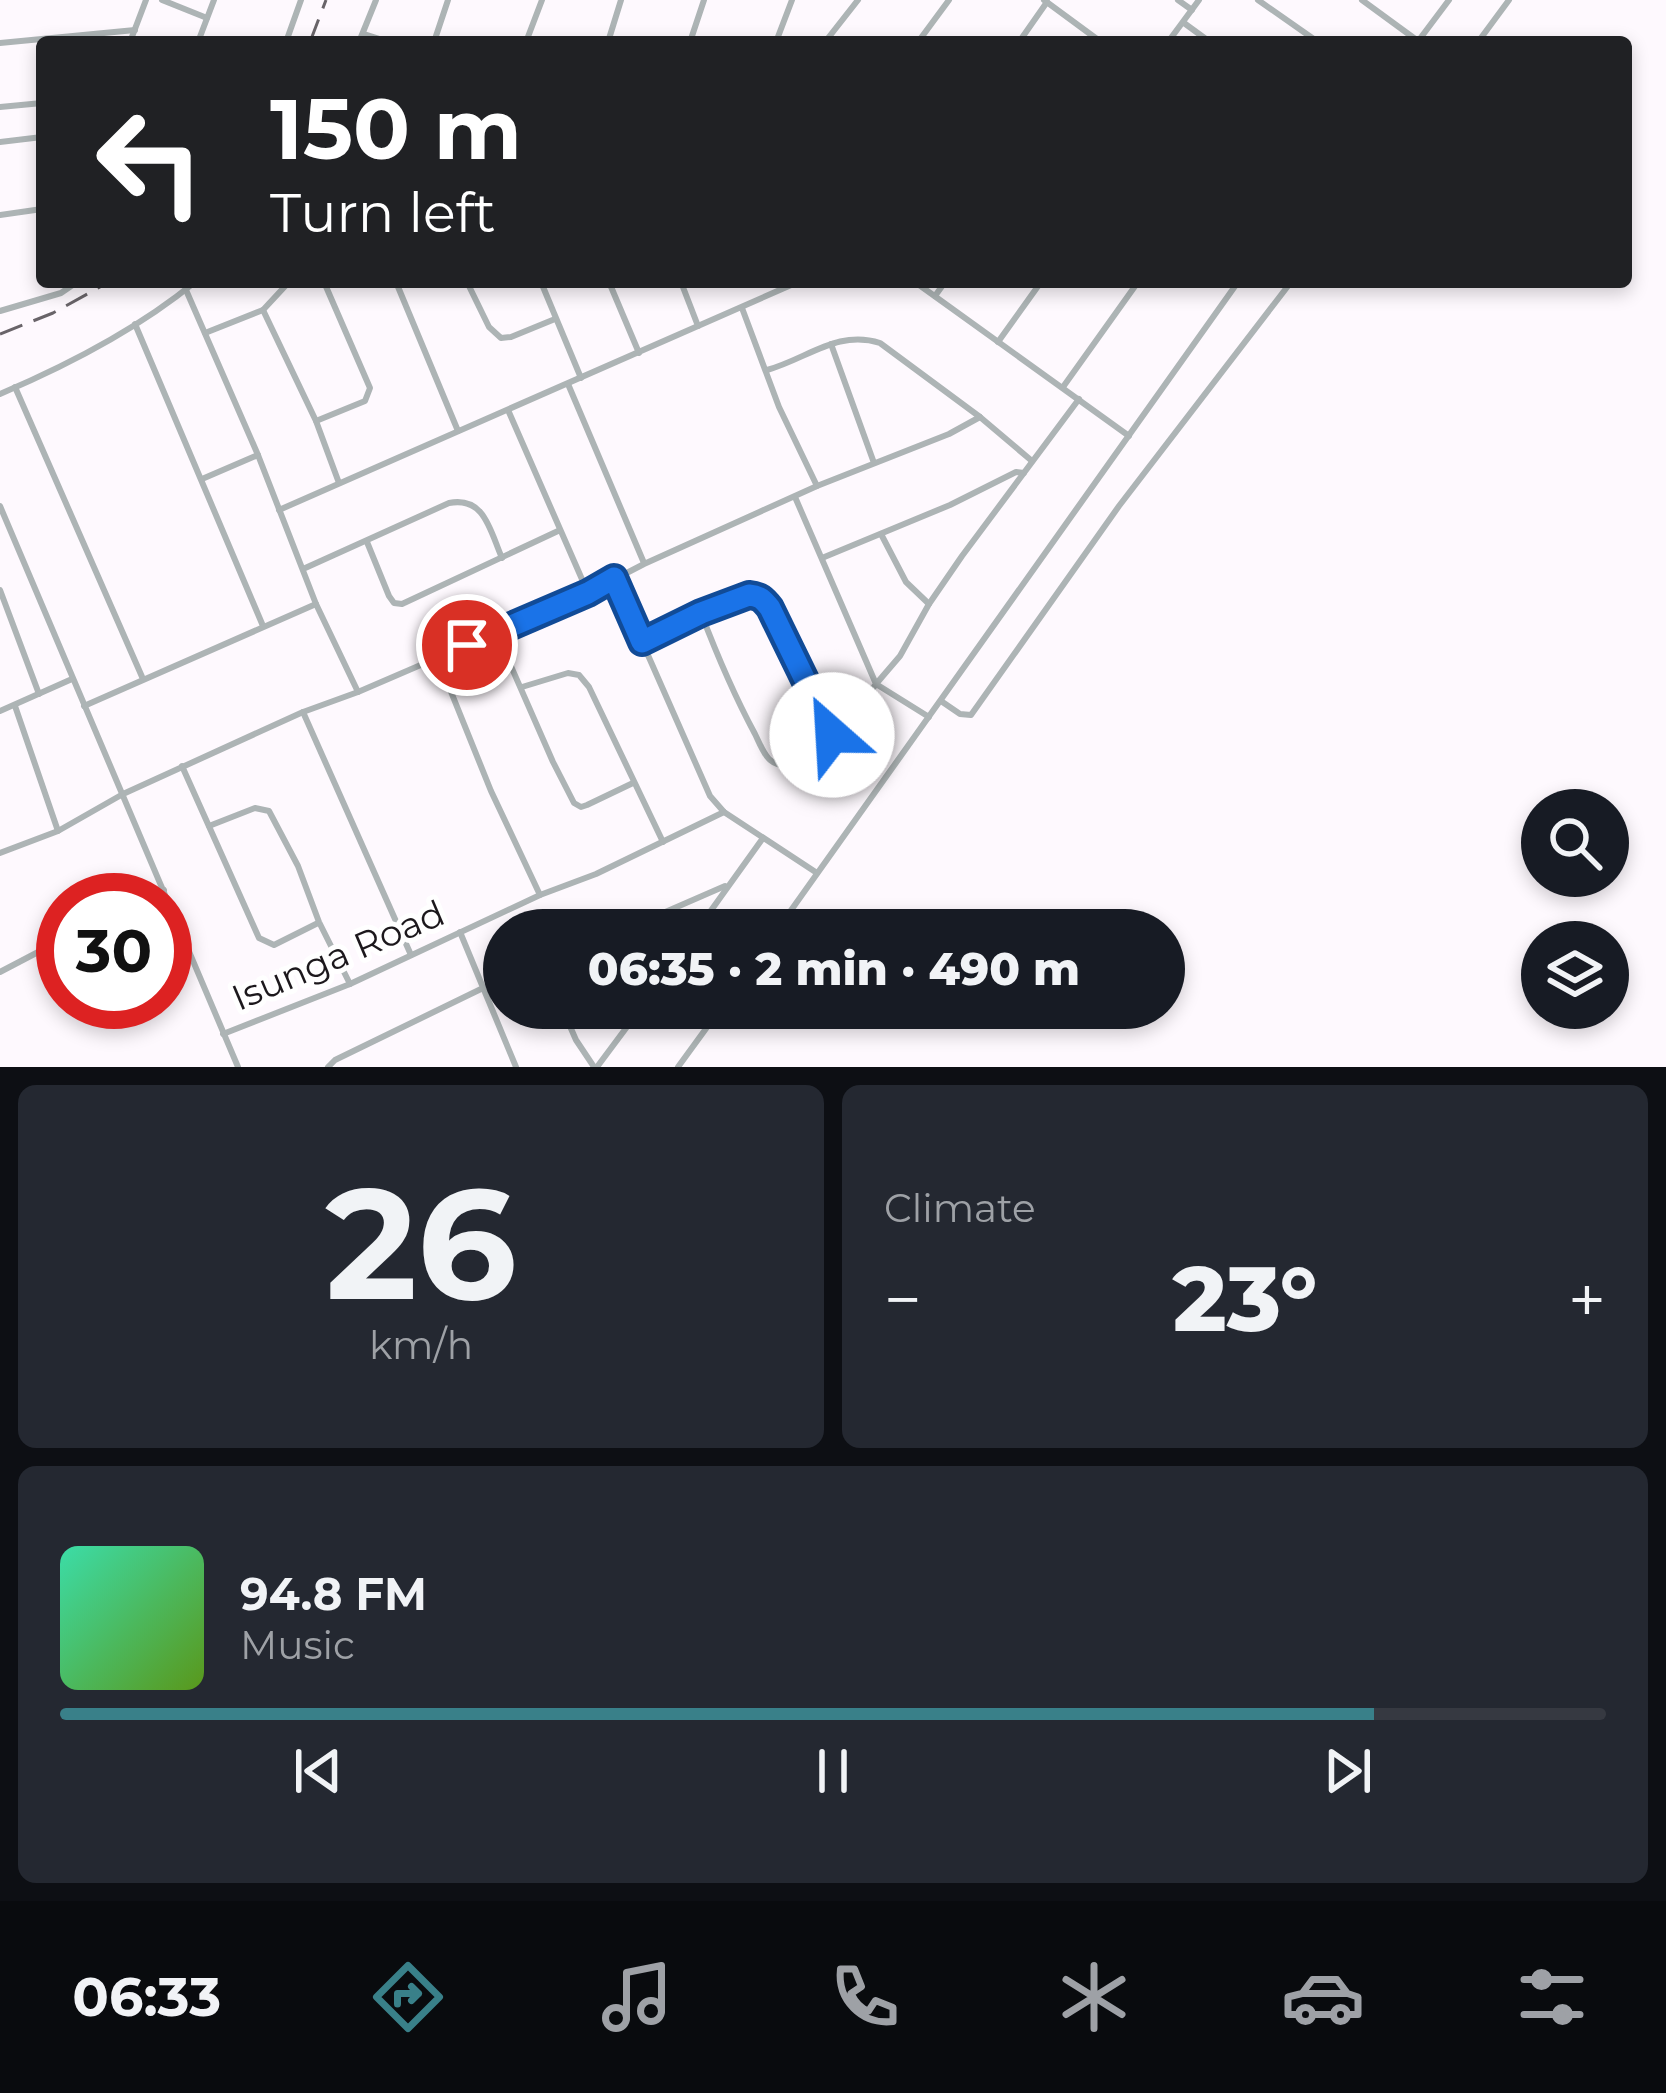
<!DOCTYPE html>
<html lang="en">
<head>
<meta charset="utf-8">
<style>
	:root { --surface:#171b24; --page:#242831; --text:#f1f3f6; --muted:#9ea1a6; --line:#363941; --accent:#398089 }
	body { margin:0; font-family:Montserrat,sans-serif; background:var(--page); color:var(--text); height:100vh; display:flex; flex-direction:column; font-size:45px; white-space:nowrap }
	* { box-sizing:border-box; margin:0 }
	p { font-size:39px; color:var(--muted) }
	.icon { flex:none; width:66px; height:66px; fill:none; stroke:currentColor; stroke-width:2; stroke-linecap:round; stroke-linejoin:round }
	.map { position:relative; height:1067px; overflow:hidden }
	.side { display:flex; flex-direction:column; gap:18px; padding:18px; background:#0d0f14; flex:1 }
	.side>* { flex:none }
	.banner { position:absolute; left:36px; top:36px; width:1596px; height:252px; border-radius:12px; box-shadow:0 6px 18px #0003; background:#202124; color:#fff; overflow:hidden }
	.tools { position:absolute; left:1521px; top:789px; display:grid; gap:24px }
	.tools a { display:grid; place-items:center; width:108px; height:108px; border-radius:50%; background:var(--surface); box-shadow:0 6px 18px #0003; font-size:60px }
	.speed { position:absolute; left:36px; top:873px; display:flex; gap:24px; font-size:60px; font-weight:700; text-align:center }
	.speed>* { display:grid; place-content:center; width:156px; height:156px; border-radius:50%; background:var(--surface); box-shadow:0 6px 18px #0003; line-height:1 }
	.speed .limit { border:18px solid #d22; background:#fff; color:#111 }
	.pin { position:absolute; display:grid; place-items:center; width:102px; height:102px; color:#fff; margin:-51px; border:6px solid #fff; border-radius:50%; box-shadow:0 3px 12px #0007 }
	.me { position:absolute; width:132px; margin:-66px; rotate:334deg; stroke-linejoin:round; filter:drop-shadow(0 0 9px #0008) }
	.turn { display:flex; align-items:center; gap:42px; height:252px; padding:0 36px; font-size:54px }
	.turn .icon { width:156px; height:156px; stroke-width:2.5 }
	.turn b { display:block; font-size:84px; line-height:102px }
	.big { font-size:90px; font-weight:800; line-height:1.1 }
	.side .widget { flex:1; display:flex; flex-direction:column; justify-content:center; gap:18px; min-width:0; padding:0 42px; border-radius:18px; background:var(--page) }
	.side .dial { align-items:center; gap:0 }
	.dial b { font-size:156px; line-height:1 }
	.song { display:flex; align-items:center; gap:36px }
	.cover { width:144px; height:144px; border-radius:18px; background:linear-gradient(135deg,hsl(160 70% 55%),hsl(90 70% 35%)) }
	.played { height:12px; border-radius:6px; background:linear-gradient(90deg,var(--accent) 85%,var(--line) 85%) }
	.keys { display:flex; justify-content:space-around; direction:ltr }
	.heat { display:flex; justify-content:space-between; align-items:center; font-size:66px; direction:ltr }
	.side .tiles { flex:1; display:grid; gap:18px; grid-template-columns:1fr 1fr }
	.widget:last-child { grid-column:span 2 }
	.trip { position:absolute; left:483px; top:909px; width:702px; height:120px; border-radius:60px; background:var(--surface); box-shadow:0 6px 18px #0003; font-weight:800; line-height:120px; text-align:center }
	.tabs { display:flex; height:192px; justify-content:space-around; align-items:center; background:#090b0e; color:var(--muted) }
	.tabs .icon { width:84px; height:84px }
	.tabs .selected { color:var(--accent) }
	.tabs b { font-size:54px; color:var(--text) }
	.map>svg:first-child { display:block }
</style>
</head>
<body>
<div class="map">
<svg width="1666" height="1067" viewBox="0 0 1666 1067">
	<rect width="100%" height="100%" fill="#fef9fe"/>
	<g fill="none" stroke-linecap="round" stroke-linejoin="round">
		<g stroke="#adb4b5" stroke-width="6">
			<path d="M 162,0 L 207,18"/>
			<path d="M 1044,0 L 1101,42"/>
			<path d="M 1178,0 L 1192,10"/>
			<path d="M 1258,0 L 1318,42"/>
			<path d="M 1362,0 L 1418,41"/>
			<path d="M 1184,23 L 1210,42"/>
			<path d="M 364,34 L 389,42"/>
			<path d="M 1419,40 L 1449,0"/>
			<path d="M 130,42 L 146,0"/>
			<path d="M 198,42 L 214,0"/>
			<path d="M 286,42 L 301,0"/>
			<path d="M 359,42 L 376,0"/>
			<path d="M 434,42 L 448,0"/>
			<path d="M 526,42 L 542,0"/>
			<path d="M 608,42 L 621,0"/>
			<path d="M 690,42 L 704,0"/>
			<path d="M 776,42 L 792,0"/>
			<path d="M 825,42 L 858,0"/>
			<path d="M 918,42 L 949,0"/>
			<path d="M 1019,42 L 1047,2"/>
			<path d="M 1168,42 L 1199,0"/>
			<path d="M 1478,42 L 1509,0"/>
			<path d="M 0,43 L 135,30"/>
			<path d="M 0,107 L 42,103"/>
			<path d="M 0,142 L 42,137"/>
			<path d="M 0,215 L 42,209"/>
			<path d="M 324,282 L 370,388 L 365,401 L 316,421 L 339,483"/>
			<path d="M 396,282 L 458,431"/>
			<path d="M 467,282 L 489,327 L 501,338 L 511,337 L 555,319"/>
			<path d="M 541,282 L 581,378"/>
			<path d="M 609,282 L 639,353"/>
			<path d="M 681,282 L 698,326"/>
			<path d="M 915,282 L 1129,436"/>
			<path d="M 186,290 L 258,455 L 316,604 L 358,692"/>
			<path d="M 935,296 L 945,282"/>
			<path d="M 742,308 L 779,407 L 817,486"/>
			<path d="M 263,310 L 316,421"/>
			<path d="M 0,311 L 61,293 L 77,282"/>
			<path d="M 135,324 L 263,626"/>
			<path d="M 205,333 L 263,310 L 289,282"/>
			<path d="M 998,342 L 1041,282"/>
			<path d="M 831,344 L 874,463"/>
			<path d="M 767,370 C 807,359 838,329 880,343 L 980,417 L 1032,461"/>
			<path d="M 568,384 L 644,563"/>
			<path d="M 15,387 L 143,679"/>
			<path d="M 1063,387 L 1138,282"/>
			<path d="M 0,394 C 68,365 138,329 195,282"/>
			<path d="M 508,410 L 588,593"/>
			<path d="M 202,479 L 258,455"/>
			<path d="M 0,506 L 238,1067"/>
			<path d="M 279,510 L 798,282"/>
			<path d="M 881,534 L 906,582 L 929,604"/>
			<path d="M 367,542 L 389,596 L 394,603 L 402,604 L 558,531"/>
			<path d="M 822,558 L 950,505 L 1016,472 L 1024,473"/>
			<path d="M 303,569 L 449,503 C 485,496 490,531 502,558"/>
			<path d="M 614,578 L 710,796 L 724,812 L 817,873"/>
			<path d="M 0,590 L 39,694"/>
			<path d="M 701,613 C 717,655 734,695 755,734 C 759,742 763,753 769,759 C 773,763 781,766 786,766 C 817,765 859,707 876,684 L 795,497"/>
			<path d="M 496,632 L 553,762 L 574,803 L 581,807 L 587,805 L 633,783"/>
			<path d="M 642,642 C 671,628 733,590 763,598 L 833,735"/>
			<path d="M 437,657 L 491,791 L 540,895"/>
			<path d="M 522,687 L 568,673 L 579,675 L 589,687 L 663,842"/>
			<path d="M 941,701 L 960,714 L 971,715 L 1119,506 L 1291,282"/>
			<path d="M 15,706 L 58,831"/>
			<path d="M 84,706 L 316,604"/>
			<path d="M 0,711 L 72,679"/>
			<path d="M 303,712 L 411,955"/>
			<path d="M 929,717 L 876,684 L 900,656 L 929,604 L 962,556 L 1079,399"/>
			<path d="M 182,766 L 259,938 L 274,945 L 318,923"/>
			<path d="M 209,826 L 255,808 L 269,811 L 298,866 L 319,922 L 350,984"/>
			<path d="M 0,853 L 58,831 L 123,794 L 303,712 L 358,692 L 588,593 L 644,564 L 817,486 L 949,434 L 980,417"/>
			<path d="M 144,900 L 164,890"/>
			<path d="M 624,930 L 725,886"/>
			<path d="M 697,930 L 763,838"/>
			<path d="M 777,930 L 1238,282"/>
			<path d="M 460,932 L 516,1067"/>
			<path d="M 0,972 L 63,939"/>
			<path d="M 562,1008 L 576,1040 L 594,1067"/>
			<path d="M 223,1034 L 350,984 L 540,895 L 596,874 L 724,812"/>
			<path d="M 328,1067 L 335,1060 L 481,989"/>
			<path d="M 597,1067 L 641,1008"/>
			<path d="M 678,1067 L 721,1008"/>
		</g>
		<g stroke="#696469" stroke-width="3" stroke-dasharray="24 12" stroke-linecap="butt">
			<path d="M 310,42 L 326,0"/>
			<path d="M 0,334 L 53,313 L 109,282"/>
		</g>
	</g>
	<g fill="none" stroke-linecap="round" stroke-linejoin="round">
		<g stroke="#114b97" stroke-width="30">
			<path id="route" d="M 467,645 L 588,593 L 614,578 L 642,642 L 701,613 L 749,595 C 760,596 763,599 770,608 L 832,735"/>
		</g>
		<use href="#route" stroke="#1a73e8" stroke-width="21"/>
	</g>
	<g text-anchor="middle" stroke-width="10" stroke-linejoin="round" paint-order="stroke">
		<g font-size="36" fill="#1c181c" stroke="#fff">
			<text transform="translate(338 955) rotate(-23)" y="13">Isunga Road</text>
		</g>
	</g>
</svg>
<div class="tools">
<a><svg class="icon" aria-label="search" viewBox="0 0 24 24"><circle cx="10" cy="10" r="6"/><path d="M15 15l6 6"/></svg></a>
<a><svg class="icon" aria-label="layers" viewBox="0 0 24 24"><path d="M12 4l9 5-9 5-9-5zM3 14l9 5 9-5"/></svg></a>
</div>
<div class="speed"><div class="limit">30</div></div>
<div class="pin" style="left:467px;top:645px;background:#d93025"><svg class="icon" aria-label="arrive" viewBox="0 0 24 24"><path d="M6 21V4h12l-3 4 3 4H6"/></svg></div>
<svg class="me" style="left:832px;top:735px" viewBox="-20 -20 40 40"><circle r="19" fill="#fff"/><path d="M0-13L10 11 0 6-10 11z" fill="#1a73e8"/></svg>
<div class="trip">06:35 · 2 min · 490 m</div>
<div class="banner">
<div class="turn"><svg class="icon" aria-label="left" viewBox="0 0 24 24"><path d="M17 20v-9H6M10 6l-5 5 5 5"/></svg><div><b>150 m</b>Turn left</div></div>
</div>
</div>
<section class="side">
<div class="tiles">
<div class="widget dial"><b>26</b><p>km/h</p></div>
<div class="widget"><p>Climate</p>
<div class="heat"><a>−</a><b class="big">23°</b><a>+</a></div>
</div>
<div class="widget">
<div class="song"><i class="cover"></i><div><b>94.8 FM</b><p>Music</p></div></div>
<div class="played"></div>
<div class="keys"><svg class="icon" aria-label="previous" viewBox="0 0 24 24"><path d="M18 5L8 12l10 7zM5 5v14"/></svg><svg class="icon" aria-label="pause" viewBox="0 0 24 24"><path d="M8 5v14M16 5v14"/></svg><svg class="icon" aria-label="next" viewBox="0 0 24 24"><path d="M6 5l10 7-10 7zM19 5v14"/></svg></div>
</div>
</div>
</section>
<nav class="tabs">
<b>06:33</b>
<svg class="icon selected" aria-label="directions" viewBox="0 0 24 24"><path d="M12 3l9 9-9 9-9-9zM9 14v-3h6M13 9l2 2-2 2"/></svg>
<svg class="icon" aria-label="music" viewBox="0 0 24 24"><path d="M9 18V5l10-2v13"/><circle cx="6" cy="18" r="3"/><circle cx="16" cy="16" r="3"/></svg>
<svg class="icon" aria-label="phone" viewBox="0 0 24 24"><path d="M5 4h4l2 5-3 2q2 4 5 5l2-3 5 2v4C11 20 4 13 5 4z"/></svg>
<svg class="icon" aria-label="climate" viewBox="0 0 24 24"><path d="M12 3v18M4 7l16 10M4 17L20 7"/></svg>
<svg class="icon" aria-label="car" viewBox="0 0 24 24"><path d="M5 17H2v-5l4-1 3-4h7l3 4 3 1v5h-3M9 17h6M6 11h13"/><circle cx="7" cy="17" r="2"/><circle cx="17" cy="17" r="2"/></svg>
<svg class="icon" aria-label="filters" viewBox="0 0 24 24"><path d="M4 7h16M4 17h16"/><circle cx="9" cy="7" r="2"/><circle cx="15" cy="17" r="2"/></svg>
</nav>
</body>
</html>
